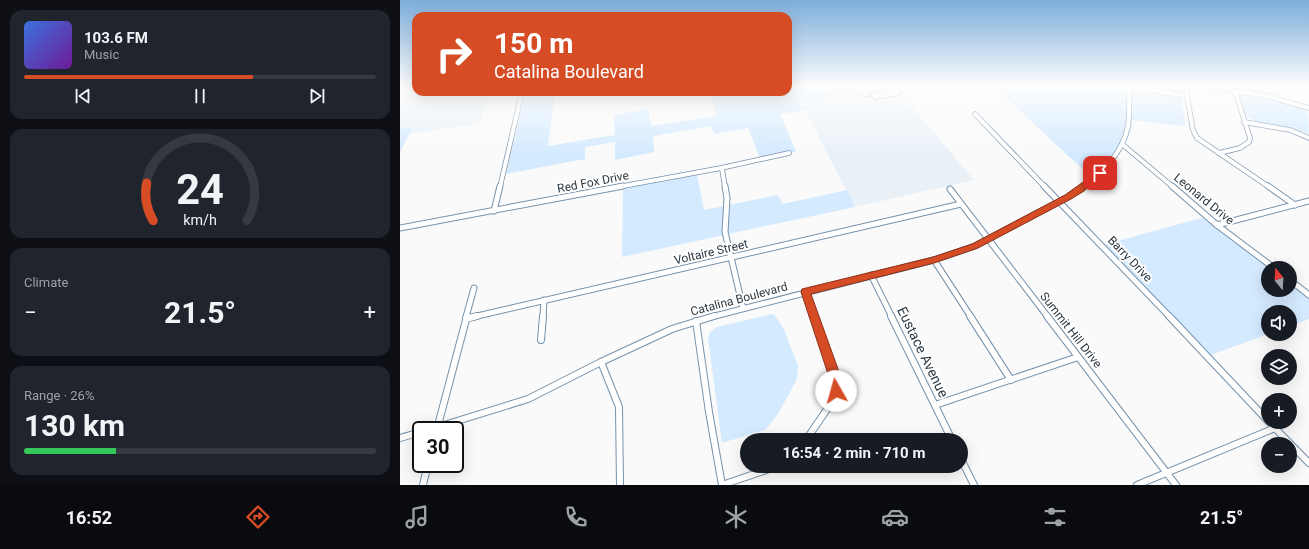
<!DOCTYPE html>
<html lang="en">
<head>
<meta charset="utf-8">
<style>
	:root { --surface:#171b24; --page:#20242c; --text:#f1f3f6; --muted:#9ea1a6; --line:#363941; --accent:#d54c25 }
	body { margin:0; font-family:Roboto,sans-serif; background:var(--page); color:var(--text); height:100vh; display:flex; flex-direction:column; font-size:15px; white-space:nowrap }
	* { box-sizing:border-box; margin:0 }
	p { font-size:13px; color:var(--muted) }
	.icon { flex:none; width:22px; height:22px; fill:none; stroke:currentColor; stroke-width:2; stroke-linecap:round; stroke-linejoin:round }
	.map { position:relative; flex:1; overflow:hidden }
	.details { display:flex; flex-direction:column; gap:10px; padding:10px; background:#0d0f14; width:400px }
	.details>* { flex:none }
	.guide { position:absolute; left:12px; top:12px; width:380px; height:84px; border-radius:12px; box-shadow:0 4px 16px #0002; background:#d54c25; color:#fff; overflow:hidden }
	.needle { width:26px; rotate:342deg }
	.tools { position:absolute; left:861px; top:261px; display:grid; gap:8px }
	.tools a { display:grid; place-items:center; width:36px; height:36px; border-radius:50%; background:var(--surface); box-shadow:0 4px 16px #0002; font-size:20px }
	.speed { position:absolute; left:12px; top:421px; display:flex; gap:8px; font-size:20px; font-weight:700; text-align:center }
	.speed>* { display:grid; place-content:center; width:52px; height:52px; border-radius:50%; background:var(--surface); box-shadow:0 4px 16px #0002; line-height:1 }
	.speed .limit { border:2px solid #111; border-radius:6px; background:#fff; color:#111 }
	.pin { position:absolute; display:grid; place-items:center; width:34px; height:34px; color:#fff; margin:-17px; border-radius:8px; box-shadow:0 2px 6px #0006 }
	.me { position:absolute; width:44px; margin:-22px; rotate:353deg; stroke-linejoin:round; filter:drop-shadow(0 0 3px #0008) }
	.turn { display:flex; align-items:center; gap:14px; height:84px; padding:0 16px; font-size:18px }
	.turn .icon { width:52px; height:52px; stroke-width:2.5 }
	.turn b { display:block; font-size:28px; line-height:34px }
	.big { font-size:30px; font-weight:700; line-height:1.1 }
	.details .card { flex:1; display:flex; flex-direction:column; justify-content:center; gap:6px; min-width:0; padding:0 14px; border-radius:12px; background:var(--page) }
	.details .dial { align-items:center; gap:0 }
	.dial svg { height:104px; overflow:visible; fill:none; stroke:var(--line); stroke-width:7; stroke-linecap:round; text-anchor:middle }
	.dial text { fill:var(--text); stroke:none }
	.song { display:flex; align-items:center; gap:12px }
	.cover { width:48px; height:48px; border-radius:6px; background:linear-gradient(135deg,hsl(220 70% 55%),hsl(280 70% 35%)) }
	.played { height:4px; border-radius:2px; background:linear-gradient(90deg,var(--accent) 65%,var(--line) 65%) }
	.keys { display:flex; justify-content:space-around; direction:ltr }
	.heat { display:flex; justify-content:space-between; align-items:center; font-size:22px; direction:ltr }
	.charge { height:6px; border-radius:3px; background:linear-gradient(90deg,#34c759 26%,var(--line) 0) }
	.trip { position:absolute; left:340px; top:433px; width:228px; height:40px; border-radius:20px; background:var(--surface); box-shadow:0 4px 16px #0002; font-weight:700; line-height:40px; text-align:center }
	.menu { display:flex; height:64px; justify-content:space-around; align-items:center; background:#090b0e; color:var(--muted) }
	.menu .icon { width:28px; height:28px }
	.menu .current { color:var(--accent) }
	.menu b { font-size:18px; color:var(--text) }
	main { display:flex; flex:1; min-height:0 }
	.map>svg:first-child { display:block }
</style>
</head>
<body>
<main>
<section class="details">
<div class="card">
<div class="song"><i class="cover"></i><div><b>103.6 FM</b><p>Music</p></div></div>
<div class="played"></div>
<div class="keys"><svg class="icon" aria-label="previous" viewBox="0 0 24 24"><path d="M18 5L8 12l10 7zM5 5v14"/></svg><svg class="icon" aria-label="pause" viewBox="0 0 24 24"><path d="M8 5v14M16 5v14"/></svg><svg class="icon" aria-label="next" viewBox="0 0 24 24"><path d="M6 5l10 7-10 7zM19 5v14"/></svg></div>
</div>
<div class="card dial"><svg viewBox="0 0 100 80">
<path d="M14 69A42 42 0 1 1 86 69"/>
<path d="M14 69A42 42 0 0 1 9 40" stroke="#d54c25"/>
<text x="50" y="56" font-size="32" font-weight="700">24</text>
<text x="50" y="72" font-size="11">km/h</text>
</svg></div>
<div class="card"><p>Climate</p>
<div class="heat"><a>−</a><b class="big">21.5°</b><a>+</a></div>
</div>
<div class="card"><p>Range · 26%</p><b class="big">130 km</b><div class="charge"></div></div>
</section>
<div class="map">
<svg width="909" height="485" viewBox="0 0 909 485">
	<rect width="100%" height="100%" fill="#fafafa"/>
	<g fill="#e9f1f7">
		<path d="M 0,86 L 16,86 L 16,92 L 92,92 L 80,123 L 10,134 L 13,127 L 0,129 Z"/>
		<path d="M 427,86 L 457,86 L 463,95 L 463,99 L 471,101 L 477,98 L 474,94 L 470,93 L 465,86 L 533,86 L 534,87 L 500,93 L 574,180 L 455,207 L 401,102 L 433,96 Z"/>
	</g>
	<g fill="#d4eaff">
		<path d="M 388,86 L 427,86 L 433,96 L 402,102 L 405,110 L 380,114 L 396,152 L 360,158 L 348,128 L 314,134 L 311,126 L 253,136 L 254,152 L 215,160 L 215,142 L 185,147 L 185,159 L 106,174 L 126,92 L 155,92 L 148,146 L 215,135 L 214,115 L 248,109 L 251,126 L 316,116 L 311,92 L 388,92 Z"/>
		<path d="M 593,86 L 727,86 C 727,99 729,114 726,127 C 721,146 708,166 690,176 Z"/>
		<path d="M 731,88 L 782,97 L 785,126 L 732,120 L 731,131 L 725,145 L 730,127 Z"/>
		<path d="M 844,95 L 873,101 L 908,110 L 909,134 C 896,128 848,123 844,114 C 841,109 841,101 838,96 Z"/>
		<path d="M 13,127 L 0,152 L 0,129 Z"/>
		<path d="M 297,175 L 304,210 L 324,206 L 323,214 L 324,235 L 222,257 L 223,189 Z"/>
		<path d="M 447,190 L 455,207 L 328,234 L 327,214 L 329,205 L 378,195 L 383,204 Z"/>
		<path d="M 805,217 L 871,268 L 868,268 L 868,290 L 890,290 L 890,283 L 909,297 L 909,319 L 890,326 L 890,312 L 868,312 L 868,334 L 811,355 L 703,245 Z"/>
		<path d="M 373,314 L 377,318 L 384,330 L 398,366 L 397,379 L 378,414 L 365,430 L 322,443 L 308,338 L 310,332 L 317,327 Z"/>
	</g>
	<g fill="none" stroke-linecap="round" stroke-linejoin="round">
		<g stroke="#7692ab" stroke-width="5.5">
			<g id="minor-far2">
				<path d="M 459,86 L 465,95"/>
				<path d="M 463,86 L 469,94"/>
				<path d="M 791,86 L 787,87 L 786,91 L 793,130 L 797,138 L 869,187"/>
				<path d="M 801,86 L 867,96 L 909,108"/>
				<path d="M 729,87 L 788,96"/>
				<path d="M 474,95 L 496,91 L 498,93 L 475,97"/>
				<path d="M 575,114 L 645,187"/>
				<path d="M 844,122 L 890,130 L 909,138"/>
				<path d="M 722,144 L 773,187"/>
				<path d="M 819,153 L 840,148 L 849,142 L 850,138 L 835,91"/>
				<path d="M 322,169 L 325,187"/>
				<path d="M 100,187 L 122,92"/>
				<path d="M 218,187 L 321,168 L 389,153"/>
				<path d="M 682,187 C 703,173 723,152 728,126 C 730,114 729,99 729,86"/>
			</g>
		</g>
		<g stroke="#7692ab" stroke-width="7">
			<g id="minor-far1">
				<path d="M 325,186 L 327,198 L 325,232 L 343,308"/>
				<path d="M 644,186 L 770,317"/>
				<path d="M 772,186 L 817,225 L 874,268"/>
				<path d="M 868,186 L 895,205"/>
				<path d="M 550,189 L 648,317"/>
				<path d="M 94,211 L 100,186"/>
				<path d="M 817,225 L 909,201"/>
				<path d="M 0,228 L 223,186"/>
				<path d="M 534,260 L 571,317"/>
				<path d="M 471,275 L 492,317"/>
				<path d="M 890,280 L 909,295"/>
				<path d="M 405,292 L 414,317"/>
				<path d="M 66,317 L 74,288"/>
				<path d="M 73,317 L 561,204"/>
				<path d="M 143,317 L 144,300"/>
				<path d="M 311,317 L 534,260 L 575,246 L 668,197 L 684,186"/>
			</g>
		</g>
		<g stroke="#7692ab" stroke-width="8">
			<g id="minor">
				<path d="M 491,316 L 552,440"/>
				<path d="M 570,316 L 611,380"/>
				<path d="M 647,316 L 776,485"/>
				<path d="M 769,316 L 868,421"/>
				<path d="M 66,319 L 77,316"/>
				<path d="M 296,321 L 309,412 L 322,485"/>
				<path d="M 141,340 L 143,316"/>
				<path d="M 201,362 L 219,407 L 220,485"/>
				<path d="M 535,405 L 678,357"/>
				<path d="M 869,422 L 909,463"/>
				<path d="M 37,429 L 67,316"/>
				<path d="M 28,430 L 128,399 L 201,362 L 272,329 L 314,316"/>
				<path d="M 0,438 L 21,432"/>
				<path d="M 406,440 L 434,399 L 437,383 L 414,316"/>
				<path d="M 561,459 L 574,485"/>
				<path d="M 23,485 L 28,464"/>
				<path d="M 322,485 L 378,466"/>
				<path d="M 737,485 L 875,428"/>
			</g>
		</g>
		<use href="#minor-far2" stroke="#fff" stroke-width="4"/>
		<use href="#minor-far1" stroke="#fff" stroke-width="5"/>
		<use href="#minor" stroke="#fff" stroke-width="6"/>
	</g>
	<linearGradient id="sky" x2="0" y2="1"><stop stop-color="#7caddb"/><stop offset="0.56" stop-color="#fdfdfd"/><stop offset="1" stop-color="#fdfdfd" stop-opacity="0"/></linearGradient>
	<rect width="909" height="154" fill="url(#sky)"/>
	<path fill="#d54c25" stroke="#8a3118" d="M 700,170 L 704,173 L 702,174 L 684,191 L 671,199 L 578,248 L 534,263 L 411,294 L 443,383 L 440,395 L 436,397 L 432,395 L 430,391 L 431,383 L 401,292 L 402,289 L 533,257 L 572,244 L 665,195 Z"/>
	<g text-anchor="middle" stroke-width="4" stroke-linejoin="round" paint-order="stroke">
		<g font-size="12" fill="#2c3842" stroke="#fff">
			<text transform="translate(193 182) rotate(-11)" y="4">Red Fox Drive</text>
			<text transform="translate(804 199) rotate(39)" y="4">Leonard Drive</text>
			<text transform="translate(311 252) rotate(-13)" y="4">Voltaire Street</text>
			<text transform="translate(730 259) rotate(46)" y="4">Barry Drive</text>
			<text transform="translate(339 299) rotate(-15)" y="4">Catalina Boulevard</text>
			<text transform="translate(671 330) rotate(52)" y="4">Summit Hill Drive</text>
		</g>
		<g font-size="14" fill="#2c3842" stroke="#fff">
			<text transform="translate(523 352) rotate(64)" y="5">Eustace Avenue</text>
		</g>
	</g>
</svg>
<div class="tools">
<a><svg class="needle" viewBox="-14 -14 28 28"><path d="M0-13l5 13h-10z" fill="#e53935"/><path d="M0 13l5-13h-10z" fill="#9ea1a6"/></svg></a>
<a><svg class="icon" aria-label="sound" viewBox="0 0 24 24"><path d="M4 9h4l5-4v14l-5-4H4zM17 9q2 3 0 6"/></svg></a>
<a><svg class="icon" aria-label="layers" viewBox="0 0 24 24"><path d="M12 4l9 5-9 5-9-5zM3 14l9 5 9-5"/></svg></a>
<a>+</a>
<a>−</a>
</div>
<div class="speed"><div class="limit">30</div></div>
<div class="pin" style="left:700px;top:173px;background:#d93025"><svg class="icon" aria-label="arrive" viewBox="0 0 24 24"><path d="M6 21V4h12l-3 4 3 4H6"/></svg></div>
<svg class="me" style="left:436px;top:391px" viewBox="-20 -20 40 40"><circle r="19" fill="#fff"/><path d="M0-13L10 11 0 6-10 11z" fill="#d54c25"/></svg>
<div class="trip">16:54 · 2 min · 710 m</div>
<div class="guide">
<div class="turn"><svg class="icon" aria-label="right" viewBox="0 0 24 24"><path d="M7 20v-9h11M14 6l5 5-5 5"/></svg><div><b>150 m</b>Catalina Boulevard</div></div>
</div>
</div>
</main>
<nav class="menu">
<b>16:52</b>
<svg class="icon current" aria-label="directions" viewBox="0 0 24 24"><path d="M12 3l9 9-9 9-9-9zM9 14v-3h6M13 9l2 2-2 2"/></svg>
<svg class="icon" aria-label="music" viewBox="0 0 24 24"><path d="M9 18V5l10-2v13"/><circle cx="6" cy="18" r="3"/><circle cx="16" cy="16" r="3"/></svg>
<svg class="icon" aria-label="phone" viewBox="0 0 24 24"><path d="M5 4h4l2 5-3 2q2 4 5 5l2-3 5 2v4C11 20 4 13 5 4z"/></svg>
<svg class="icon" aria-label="climate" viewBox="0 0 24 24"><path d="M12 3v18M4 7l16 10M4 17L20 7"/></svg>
<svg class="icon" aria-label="car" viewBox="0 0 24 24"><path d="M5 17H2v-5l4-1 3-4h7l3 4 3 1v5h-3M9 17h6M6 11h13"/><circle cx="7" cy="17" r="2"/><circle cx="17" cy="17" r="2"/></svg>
<svg class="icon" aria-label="filters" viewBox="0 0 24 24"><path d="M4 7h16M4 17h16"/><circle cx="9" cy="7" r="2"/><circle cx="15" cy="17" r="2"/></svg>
<b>21.5°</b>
</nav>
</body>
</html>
